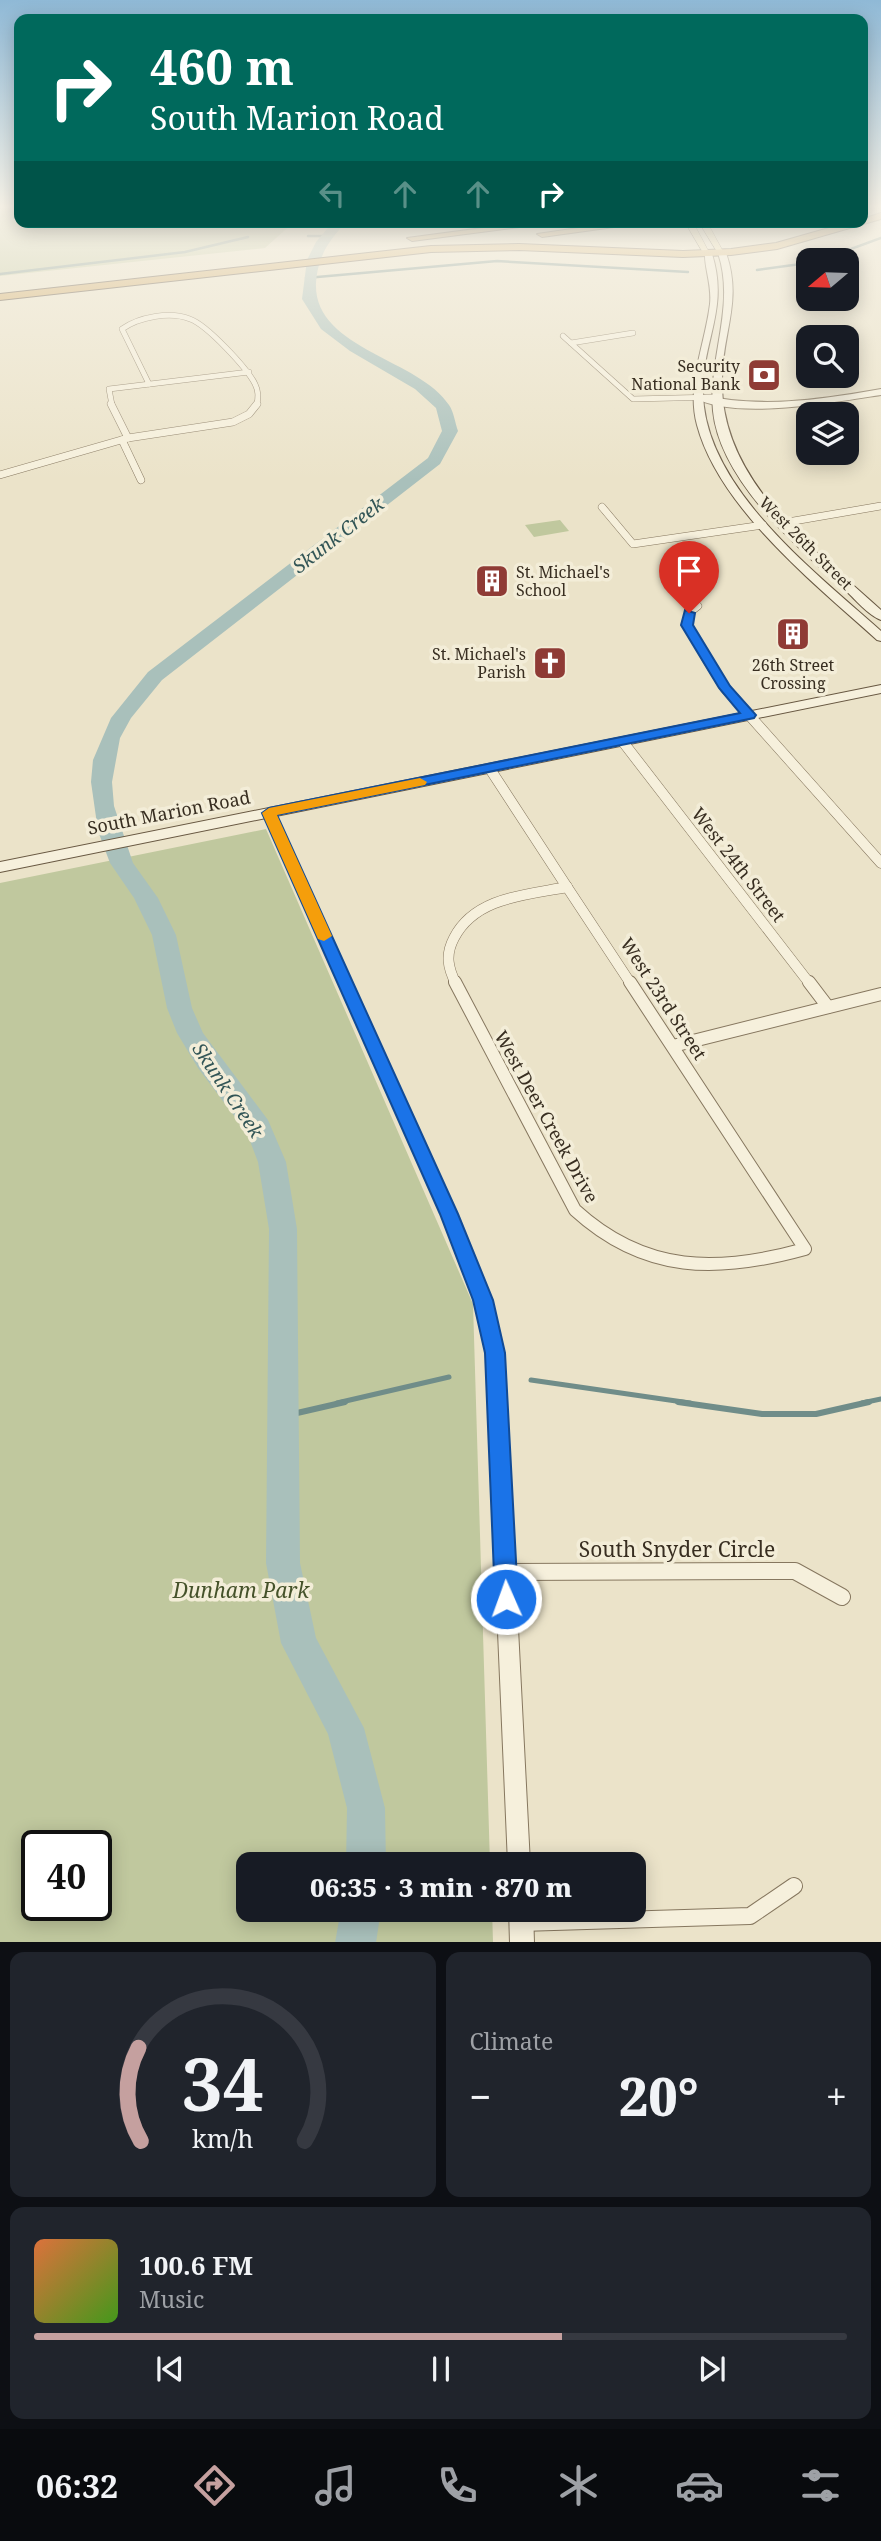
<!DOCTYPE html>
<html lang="en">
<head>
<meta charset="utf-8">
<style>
	:root { --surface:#171b24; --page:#20242c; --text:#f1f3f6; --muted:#9ea1a6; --line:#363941; --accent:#c5a09f }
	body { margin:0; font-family:"Noto Serif",serif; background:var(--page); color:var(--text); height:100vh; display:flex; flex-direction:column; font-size:26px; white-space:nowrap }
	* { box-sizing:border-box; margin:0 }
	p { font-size:23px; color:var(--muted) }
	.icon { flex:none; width:38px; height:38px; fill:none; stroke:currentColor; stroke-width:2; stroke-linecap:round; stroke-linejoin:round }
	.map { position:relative; height:1942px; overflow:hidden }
	.drawer { display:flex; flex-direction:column; gap:10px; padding:10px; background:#0d0f14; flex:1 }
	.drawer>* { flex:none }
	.hud { position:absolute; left:14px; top:14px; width:854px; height:214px; border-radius:14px; box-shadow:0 4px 18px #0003; background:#00695c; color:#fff; overflow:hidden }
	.needle { width:46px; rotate:251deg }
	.tools { position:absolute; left:796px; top:248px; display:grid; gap:14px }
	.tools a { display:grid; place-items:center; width:63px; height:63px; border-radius:14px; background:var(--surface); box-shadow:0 4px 18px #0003; font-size:35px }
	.speed { position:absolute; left:21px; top:1830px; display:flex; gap:14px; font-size:35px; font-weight:700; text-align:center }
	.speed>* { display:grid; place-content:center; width:91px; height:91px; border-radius:50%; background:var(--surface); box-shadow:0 4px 18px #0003; line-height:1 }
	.speed .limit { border:4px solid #111; border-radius:10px; background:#fff; color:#111 }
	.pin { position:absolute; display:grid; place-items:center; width:60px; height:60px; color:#fff; margin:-72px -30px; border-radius:50% 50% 50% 0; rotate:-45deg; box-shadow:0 0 7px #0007 }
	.pin .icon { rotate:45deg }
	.me { position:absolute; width:77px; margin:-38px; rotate:358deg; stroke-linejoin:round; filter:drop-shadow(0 0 5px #0008) }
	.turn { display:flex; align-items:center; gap:24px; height:147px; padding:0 21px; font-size:32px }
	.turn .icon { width:91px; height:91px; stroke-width:2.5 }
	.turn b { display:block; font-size:49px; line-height:60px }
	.lanes { display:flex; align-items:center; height:66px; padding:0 21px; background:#0003; justify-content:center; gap:35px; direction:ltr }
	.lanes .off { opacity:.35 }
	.big { font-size:52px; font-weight:800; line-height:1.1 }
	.drawer .widget { flex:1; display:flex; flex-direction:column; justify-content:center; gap:10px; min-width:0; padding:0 24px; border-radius:14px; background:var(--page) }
	.drawer .dial { align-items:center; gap:0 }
	.dial svg { height:182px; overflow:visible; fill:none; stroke:var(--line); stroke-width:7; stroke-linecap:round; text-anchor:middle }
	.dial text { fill:var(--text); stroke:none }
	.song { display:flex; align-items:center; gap:21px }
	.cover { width:84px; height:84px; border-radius:10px; background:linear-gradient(135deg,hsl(20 70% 55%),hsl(100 70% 35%)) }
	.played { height:7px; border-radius:4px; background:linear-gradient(90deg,var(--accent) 65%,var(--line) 65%) }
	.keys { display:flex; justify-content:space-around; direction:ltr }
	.heat { display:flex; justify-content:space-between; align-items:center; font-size:38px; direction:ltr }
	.drawer .tiles { flex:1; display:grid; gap:10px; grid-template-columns:1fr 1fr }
	.widget:last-child { grid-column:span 2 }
	.trip { position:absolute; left:236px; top:1852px; width:410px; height:70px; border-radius:14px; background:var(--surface); box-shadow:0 4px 18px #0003; font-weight:800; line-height:70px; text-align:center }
	.tab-bar { display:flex; height:112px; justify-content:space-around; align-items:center; background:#090b0e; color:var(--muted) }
	.tab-bar .icon { width:49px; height:49px }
	.tab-bar .active { color:var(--accent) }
	.tab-bar b { font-size:32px; color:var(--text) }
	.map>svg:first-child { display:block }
</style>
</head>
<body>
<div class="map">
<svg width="881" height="1943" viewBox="0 0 881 1943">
	<rect width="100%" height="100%" fill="#ebe3c9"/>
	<g fill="#c0c89e" fill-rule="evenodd">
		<path d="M 0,208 L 19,208 L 19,222 L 294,222 L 265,248 L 0,276 Z"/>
		<path d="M 560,520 L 569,531 L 534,537 L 525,525 Z"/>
		<path d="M 266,829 L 473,1304 L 490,1864 L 248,1864 L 248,1909 L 492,1909 L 493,1942 L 0,1942 L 0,883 ZM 96,1846 L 96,1906 L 37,1906 L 37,1846 Z"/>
	</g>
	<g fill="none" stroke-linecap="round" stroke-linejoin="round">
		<g stroke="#708d89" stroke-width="2.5">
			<path d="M 308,236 L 326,236"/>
			<path d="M 818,261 L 881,238"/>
			<path d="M 757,270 L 808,263"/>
			<path d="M 0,274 L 185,252 L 248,237"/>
			<path d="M 306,278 L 497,261 L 688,272"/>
		</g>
		<g stroke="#708d89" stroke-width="5">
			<path d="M 531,1380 L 690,1403"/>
			<path d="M 337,1403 L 449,1377"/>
			<path d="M 862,1403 L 881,1399"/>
		</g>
		<g stroke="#708d89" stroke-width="6">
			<path d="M 678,1402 L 762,1414 L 816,1414 L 869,1402"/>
			<path d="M 284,1416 L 345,1402"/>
		</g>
		<g fill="#a9c0bb" fill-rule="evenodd">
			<path d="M 333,222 L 346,222 C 328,242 318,256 316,283 C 313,349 420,359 449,405 C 454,412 455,423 458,431 L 440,464 L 162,680 L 131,718 L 120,738 L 112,782 L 114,806 L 133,863 L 158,898 L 176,935 L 192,1008 L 203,1033 L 268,1120 L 286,1162 L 297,1229 L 300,1563 L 316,1638 L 364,1728 L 385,1808 L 386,1864 L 346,1864 L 347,1808 L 328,1734 L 281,1643 L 266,1563 L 269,1229 L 258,1162 L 247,1133 L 198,1068 L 177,1033 L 167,1008 L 152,935 L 134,898 L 110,863 L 98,831 L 91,782 L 93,760 L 111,718 L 148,672 L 428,458 L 442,431 L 436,408 L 415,389 L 350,351 L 321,329 L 302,299 L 307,260 L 316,242 Z"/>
			<path d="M 341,1909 L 381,1909 L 376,1943 L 335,1943 Z"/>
		</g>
		<g stroke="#86775f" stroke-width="6">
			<g id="minor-far4">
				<path d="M 563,336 L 633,399 L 716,397"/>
				<path d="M 571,343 L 633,333"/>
				<path d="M 149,384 L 122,329 C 139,317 170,311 190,319 C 207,325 247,368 255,384 C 259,392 258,397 257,405"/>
				<path d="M 112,405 L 109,389 L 249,372"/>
			</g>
		</g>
		<g stroke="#86775f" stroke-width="8">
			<g id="minor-far3">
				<path d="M 111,404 L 128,438"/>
				<path d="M 122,440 L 141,480"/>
				<path d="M 0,475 L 128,438 L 233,422 L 249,414 L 257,404"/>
				<path d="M 602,507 L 633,544 L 763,525"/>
				<path d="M 782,523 L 881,506"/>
				<path d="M 698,606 L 689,613 L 687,625 L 707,658"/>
			</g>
		</g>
		<g stroke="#86775f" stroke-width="11">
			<g id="minor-far2">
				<path d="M 706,657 L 725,688 L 881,863"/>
				<path d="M 623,742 L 810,984"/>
				<path d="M 490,769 L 567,887"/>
				<path d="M 567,887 L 631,984"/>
				<path d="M 456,984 C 448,968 445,955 454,938 C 475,897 526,895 567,887"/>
			</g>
		</g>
		<g stroke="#86775f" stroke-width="14">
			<g id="minor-far1">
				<path d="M 455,982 L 575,1210 C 645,1274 718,1273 805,1249 L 630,982"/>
				<path d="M 809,982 L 828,1007"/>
				<path d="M 673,1046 L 881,994"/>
			</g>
		</g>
		<g stroke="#86775f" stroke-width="18">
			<g id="minor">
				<path d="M 505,1572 L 795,1571 L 842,1597"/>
				<path d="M 521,1923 L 750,1916 L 794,1886"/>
			</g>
		</g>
		<g stroke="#86775f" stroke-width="2">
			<g id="tertiary">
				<path d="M 881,389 L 881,395 C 834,402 734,421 693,397 L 697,394 C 759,409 819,400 881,389 Z"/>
				<path d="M 269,809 L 275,813 L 457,1214 L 492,1300 L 504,1353 L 530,1864 L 508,1864 L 486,1353 L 474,1300 L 441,1214 L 263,813 Z"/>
				<path d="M 509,1909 L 533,1909 L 534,1943 L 510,1943 Z"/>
			</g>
		</g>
		<g stroke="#685842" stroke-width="2">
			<g id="secondary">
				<path d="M 722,251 L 726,253 C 743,301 722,333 722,380 C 720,481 813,548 881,610 L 881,620 C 868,615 855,599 844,589 C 796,546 720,480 713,411 C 708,357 736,306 718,253 Z"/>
				<path d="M 705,252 L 712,254 C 729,308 703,339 703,390 C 702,486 815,572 881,631 L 881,641 L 877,640 C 815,584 719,508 697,425 C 686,384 705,345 710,304 C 712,284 704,268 705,252 Z"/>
				<path d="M 881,685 L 881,693 L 0,872 L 0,862 Z"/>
			</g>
		</g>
		<g stroke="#544533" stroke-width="1">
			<g id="primary">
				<path d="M 685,222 L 693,222 L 711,256 L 705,256 Z"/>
				<path d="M 699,222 L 707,222 L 725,255 L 719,255 Z"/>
			</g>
		</g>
		<g stroke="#544533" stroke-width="2">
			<g id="motorway">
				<path d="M 881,213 L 881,219 L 777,249 L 731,255 L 683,257 L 519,250 L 431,252 L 0,300 L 0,294 L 431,246 L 519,244 L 683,251 L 731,249 L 776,243 L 850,222 L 863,222 L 863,219 Z"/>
				<path d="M 528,222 L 559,222 L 412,241 L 407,238 Z"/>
				<path d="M 620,222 L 650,222 L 542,237 L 537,234 Z"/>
			</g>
		</g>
		<use href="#minor-far4" stroke="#f6f0dc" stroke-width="5"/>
		<use href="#minor-far3" stroke="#f6f0dc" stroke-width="7"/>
		<use href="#minor-far2" stroke="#f6f0dc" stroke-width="10"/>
		<use href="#minor-far1" stroke="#f6f0dc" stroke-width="12"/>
		<use href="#minor" stroke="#f6f0dc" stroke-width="16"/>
		<use href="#tertiary" fill="#f6f0dc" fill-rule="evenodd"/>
		<use href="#secondary" fill="#f6f0dc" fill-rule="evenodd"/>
		<use href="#primary" fill="#eadaa5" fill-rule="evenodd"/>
		<use href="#motorway" fill="#d1a963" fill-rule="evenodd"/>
	</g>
	<linearGradient id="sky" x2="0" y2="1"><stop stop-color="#8fb9d6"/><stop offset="0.43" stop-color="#f6f2e7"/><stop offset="1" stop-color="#f6f2e7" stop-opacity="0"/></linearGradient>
	<rect width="881" height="480" fill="url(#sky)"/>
	<path fill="#1a73e8" stroke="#114b97" stroke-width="2" d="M 685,610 L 695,613 L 693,625 L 730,686 L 756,715 L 754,718 L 277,815 L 458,1214 L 493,1300 L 505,1353 L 518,1599 L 514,1606 L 506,1610 L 498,1606 L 495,1599 L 485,1353 L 473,1300 L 440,1214 L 262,813 L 269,808 L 740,713 L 719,688 L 681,625 Z"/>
	<path fill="#f59e0b" d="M 420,778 L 427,782 L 425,785 L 277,815 L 332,936 L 324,941 L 318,939 L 262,813 L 269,808 Z"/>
	<defs>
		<g id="bank-square" transform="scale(1.75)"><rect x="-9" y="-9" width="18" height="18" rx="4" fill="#8f3b35" stroke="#f3edd8"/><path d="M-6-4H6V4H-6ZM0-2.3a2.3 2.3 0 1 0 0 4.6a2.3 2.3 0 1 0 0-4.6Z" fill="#fff"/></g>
		<g id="building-square" transform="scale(1.75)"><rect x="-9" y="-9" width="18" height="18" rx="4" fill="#8f3b35" stroke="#f3edd8"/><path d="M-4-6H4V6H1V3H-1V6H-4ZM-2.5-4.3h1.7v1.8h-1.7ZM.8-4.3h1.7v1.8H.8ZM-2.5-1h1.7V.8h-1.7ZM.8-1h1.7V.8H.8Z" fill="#fff"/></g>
		<g id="church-square" transform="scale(1.75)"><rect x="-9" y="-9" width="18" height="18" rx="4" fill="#8f3b35" stroke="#f3edd8"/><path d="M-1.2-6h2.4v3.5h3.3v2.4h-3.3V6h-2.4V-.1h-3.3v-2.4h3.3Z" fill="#fff"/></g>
	</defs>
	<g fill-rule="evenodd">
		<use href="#bank-square" x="764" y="375"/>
		<use href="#building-square" x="492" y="581"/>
		<use href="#building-square" x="793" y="634"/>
		<use href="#church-square" x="550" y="663"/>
	</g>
	<g text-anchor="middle" stroke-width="7" stroke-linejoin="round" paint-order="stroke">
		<g font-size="16" fill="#382e21" stroke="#f3edd8" text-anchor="end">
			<text x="740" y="372">Security<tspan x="740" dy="18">National Bank</tspan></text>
			<text x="516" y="578" text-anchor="start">St. Michael's<tspan x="516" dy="18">School</tspan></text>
			<text x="526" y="660">St. Michael's<tspan x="526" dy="18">Parish</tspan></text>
			<text x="793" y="671" text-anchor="middle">26th Street<tspan x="793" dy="18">Crossing</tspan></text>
		</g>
		<g font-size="16" fill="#382e21" stroke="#f3edd8">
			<text transform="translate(806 543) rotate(45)" y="6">West 26th Street</text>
		</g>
		<g font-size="18" fill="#382e21" stroke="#f3edd8">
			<text transform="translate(169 813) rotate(-11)" y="6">South Marion Road</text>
			<text transform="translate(738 865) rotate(52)" y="6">West 24th Street</text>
			<text transform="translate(663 999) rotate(57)" y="6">West 23rd Street</text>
			<text transform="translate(546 1117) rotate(61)" y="6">West Deer Creek Drive</text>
		</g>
		<g font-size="19" font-style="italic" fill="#325556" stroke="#f3edd8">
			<text transform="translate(338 535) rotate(-38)" y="7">Skunk Creek</text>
			<text transform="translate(228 1090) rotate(56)" y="7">Skunk Creek</text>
		</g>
		<g font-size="21" fill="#382e21" stroke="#f3edd8">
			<text x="677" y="1557">South Snyder Circle</text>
		</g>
		<g font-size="21" font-style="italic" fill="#45522a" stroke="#f3edd8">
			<text x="241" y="1598">Dunham Park</text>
		</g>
	</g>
</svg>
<div class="tools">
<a><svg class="needle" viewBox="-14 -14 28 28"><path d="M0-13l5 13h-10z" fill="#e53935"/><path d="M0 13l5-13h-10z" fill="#9ea1a6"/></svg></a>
<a><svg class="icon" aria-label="search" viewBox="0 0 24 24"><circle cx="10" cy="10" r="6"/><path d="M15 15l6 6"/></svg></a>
<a><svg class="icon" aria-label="layers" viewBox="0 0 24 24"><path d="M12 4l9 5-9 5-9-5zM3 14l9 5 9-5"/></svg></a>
</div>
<div class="speed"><div class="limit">40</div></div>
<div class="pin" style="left:689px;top:613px;background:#d93025"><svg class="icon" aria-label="arrive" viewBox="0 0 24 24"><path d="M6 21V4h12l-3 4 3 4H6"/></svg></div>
<svg class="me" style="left:506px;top:1599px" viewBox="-20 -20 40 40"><circle r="17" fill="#1a73e8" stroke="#fff" stroke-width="3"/><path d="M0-11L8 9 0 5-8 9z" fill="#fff"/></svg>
<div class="trip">06:35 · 3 min · 870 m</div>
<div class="hud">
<div class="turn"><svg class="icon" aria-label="right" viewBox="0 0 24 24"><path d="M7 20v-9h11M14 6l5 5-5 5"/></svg><div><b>460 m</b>South Marion Road</div></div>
<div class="lanes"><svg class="icon off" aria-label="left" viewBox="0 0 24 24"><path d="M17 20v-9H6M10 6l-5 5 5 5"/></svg><svg class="icon off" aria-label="ahead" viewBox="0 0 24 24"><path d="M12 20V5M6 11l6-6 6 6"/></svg><svg class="icon off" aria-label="ahead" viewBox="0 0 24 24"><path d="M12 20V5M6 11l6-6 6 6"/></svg><svg class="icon" aria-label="right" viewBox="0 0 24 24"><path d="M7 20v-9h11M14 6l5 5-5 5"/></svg></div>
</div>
</div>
<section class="drawer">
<div class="tiles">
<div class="widget dial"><svg viewBox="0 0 100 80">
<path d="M14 69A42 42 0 1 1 86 69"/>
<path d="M14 69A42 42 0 0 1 13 28" stroke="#c5a09f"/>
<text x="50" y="56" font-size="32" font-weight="700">34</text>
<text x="50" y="72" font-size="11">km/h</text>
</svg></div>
<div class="widget"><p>Climate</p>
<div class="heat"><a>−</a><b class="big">20°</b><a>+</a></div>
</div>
<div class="widget">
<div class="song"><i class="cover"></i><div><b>100.6 FM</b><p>Music</p></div></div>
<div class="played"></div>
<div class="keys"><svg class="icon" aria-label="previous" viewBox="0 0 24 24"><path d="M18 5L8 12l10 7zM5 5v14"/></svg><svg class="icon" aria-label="pause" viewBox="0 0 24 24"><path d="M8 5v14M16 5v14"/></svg><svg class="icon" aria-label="next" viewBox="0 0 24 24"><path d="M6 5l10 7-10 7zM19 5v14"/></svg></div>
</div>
</div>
</section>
<nav class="tab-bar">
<b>06:32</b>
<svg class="icon active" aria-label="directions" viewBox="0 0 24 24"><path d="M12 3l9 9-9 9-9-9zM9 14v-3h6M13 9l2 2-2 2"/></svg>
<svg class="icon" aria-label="music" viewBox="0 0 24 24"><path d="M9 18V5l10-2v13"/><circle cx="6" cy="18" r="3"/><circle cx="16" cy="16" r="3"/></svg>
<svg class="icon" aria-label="phone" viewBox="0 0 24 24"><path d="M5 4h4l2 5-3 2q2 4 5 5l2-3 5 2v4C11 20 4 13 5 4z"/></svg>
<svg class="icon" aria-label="climate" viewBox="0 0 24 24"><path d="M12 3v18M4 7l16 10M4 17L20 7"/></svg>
<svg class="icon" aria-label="car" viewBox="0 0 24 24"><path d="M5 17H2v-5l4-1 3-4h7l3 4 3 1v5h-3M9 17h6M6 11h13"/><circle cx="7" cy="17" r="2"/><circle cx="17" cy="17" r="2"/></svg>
<svg class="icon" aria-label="filters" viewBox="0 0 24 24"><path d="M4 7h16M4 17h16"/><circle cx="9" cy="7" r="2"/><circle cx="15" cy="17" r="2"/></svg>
</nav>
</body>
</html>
